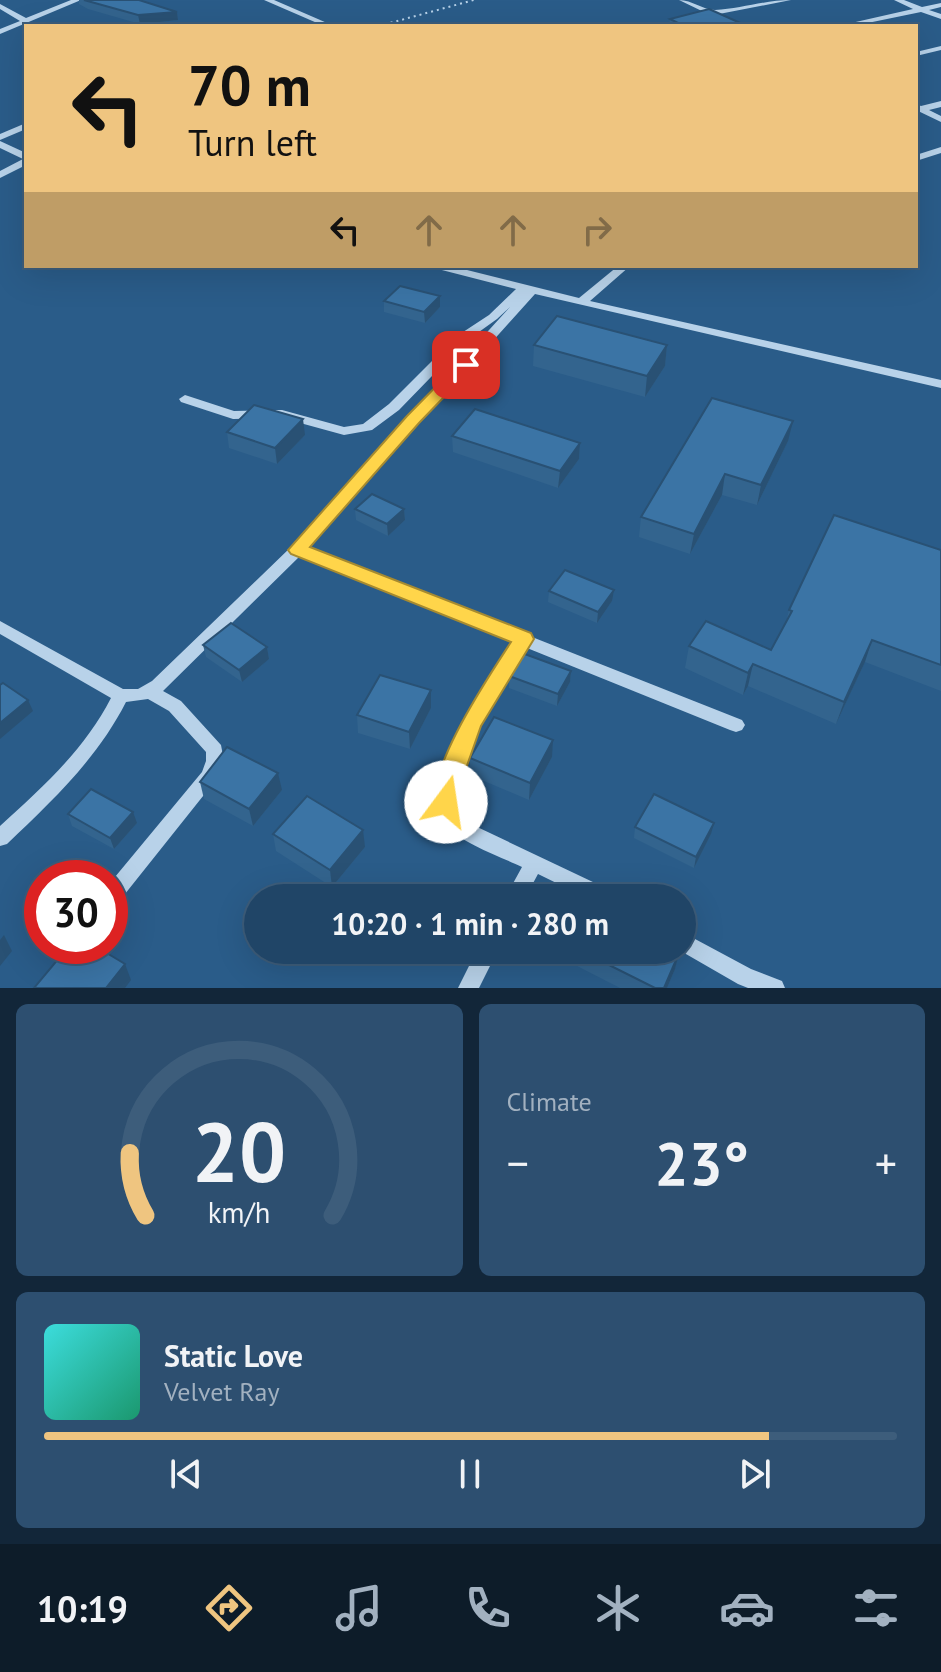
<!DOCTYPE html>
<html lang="en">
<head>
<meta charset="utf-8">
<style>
	:root { --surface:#204567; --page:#2d4f70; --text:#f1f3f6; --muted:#a2b1c0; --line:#3d5d7b; --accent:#efc580 }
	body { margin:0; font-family:"PT Sans",sans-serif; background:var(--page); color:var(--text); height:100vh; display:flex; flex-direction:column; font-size:30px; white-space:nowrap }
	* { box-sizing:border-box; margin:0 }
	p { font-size:26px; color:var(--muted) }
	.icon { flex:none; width:44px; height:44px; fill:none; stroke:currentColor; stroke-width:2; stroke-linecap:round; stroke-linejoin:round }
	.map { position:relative; height:988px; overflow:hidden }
	.panel { display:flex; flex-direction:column; gap:16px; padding:16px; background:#122639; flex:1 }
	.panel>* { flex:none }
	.hud { position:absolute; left:24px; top:24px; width:894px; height:244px; border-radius:0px; box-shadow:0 8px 32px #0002,0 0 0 2px var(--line); background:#efc580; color:#111; overflow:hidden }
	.speed { position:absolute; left:24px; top:860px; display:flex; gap:16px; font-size:40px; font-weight:700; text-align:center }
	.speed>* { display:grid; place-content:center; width:104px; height:104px; border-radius:50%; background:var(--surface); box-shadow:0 8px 32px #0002,0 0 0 2px var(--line); line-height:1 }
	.speed .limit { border:12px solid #d22; background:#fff; color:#111 }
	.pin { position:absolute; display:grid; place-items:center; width:68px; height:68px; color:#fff; margin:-34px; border-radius:16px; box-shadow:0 4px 12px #0006 }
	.me { position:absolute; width:88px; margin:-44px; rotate:14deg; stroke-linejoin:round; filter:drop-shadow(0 0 6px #0008) }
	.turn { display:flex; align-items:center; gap:28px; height:168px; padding:0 32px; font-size:36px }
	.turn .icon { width:104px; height:104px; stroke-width:2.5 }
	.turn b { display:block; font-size:56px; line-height:68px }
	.lanes { display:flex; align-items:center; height:76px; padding:0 32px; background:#0003; justify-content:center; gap:40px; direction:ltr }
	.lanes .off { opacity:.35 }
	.big { font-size:60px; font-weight:800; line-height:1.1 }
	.panel .card { flex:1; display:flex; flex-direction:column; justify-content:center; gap:12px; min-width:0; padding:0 28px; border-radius:12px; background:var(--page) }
	.panel .dial { align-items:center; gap:0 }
	.dial svg { height:208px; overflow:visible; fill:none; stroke:var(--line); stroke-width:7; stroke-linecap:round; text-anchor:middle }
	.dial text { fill:var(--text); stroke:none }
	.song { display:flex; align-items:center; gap:24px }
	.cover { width:96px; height:96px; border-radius:12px; background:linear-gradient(135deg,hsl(180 70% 55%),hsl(160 70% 35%)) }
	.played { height:8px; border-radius:4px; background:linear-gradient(90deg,var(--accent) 85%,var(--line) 85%) }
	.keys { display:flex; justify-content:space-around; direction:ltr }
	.heat { display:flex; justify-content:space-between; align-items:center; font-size:44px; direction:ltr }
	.panel .tiles { flex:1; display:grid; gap:16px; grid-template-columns:1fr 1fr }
	.card:last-child { grid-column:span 2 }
	.trip { position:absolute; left:244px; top:884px; width:452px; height:80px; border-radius:40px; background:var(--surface); box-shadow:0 8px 32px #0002,0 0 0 2px var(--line); font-weight:800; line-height:80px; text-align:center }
	.tab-bar { display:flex; height:128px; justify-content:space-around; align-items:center; background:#0d1c29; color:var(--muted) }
	.tab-bar .icon { width:56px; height:56px }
	.tab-bar .active { color:var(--accent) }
	.tab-bar b { font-size:36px; color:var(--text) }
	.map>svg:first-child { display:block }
</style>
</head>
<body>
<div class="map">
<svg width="941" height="988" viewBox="0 0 941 988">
	<rect width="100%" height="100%" fill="#2a5c89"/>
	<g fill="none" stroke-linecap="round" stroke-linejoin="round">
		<path stroke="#b8d2e9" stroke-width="2" stroke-dasharray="2 4" stroke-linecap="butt" d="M 379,26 L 474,0"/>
		<g fill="#b8d2e9" fill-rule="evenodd">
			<path d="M 71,0 L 81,0 L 0,34 L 0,29 L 20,21 L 0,9 L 0,4 L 26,18 Z"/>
			<path d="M 264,0 L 274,0 L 334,26 L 324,26 Z"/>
			<path d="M 679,0 C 692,0 703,10 715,10 C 741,9 765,0 791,0 L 719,14 L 743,26 L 733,26 Z"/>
			<path d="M 894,0 L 904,0 L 922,7 L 941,3 L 941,7 L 929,10 L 941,14 L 941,19 L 921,12 L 853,26 L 838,26 L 913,9 Z"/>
			<path d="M 941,46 L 941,50 L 916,56 L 916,52 Z"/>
			<path d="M 941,101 L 941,107 L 929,110 L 941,116 L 941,122 L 916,110 L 916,104 L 921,106 Z"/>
			<path d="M 26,123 L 26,129 L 0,140 L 0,134 Z"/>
			<path d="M 0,141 L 26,153 L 26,165 L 0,178 L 0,171 L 23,159 L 0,148 Z"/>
			<path d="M 941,147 L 941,153 L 916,161 L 916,155 Z"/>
			<path d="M 433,266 L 451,266 L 579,298 L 618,266 L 630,266 L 590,301 L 941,380 L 941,388 L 535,294 L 307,548 L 742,720 L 745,725 L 742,730 L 736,732 L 730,730 L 527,648 C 498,693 450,757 458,812 L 473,825 L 614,892 L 617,898 L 587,898 L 538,874 L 525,898 L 505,898 L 522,867 C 501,857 461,843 447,826 C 415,785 490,679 513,643 L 299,557 L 163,691 L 181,701 L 221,745 L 224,761 L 215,781 L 117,904 L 110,907 L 110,883 L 202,772 L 206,761 L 206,752 L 169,711 L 148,699 L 126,702 C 97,759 52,801 7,844 L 0,846 L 0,826 C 42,788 85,749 111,698 L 0,634 L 0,621 L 123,689 L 138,689 L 152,681 L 292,546 L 510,307 L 497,319 L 465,342 L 399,410 L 372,430 L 344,435 L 282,418 L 233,419 L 181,402 L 179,399 L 185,395 L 234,411 L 282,410 L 344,427 L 363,424 L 389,404 L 457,336 L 489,315 L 516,289 L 434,268 Z"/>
			<path d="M 682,932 L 751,969 L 782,981 L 785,988 L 748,988 L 738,984 L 679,950 L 682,950 Z"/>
			<path d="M 477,950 L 498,950 L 479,988 L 458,988 Z"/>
		</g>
	</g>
	<g fill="#33648e">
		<path d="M 79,0 L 139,0 L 177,12 L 178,20 L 140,24 L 88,9 L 79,4 Z"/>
		<path d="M 670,19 L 747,26 L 669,26 Z"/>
		<path d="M 440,296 L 440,307 L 425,323 L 384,312 L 384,301 Z"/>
		<path d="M 534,345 L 667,345 L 665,366 L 645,397 L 533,366 Z"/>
		<path d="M 227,432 L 305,435 L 277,464 L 229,448 Z"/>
		<path d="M 452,436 L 580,443 L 579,459 L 558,488 L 453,452 Z"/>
		<path d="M 788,441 L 757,505 L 722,495 L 690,554 L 639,537 L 641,517 Z"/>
		<path d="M 355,509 L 404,509 L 405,520 L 388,536 L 356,520 Z"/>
		<path d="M 941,550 L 941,691 L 865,662 L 836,724 L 748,686 L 743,695 L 685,668 L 689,646 L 771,650 L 786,622 L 789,610 Z"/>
		<path d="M 549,591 L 612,601 L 597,623 L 548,602 Z"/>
		<path d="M 203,645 L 267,647 L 269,659 L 242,682 L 206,657 Z"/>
		<path d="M 571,671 L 570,682 L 557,706 L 509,688 L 509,676 Z"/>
		<path d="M 431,708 L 410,749 L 358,733 L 357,715 Z"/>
		<path d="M 552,757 L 529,800 L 470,775 L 470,758 Z"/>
		<path d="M 200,782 L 282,790 L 253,826 L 204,799 Z"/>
		<path d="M 68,814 L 137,823 L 114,849 L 72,826 Z"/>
		<path d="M 635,827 L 711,834 L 694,868 L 634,838 Z"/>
		<path d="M 273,834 L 365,847 L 332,887 L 276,851 Z"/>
		<path d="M 546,950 L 673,950 L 679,953 L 675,969 L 667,988 L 620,988 Z"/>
	</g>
	<g fill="#295174">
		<path d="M 177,12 L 178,20 L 140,24 L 138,15 Z"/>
		<path d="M 440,296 L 440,307 L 425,323 L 424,312 Z"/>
		<path d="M 667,345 L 665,366 L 645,397 L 647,376 Z"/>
		<path d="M 303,419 L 305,435 L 277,464 L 275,448 Z"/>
		<path d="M 793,421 L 788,441 L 757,505 L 761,485 Z"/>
		<path d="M 580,443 L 579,459 L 558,488 L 560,471 Z"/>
		<path d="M 725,474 L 722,495 L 690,554 L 694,534 Z"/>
		<path d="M 404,509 L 405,520 L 388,536 L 387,524 Z"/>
		<path d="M 614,590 L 612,601 L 597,623 L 598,612 Z"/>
		<path d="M 872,640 L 865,662 L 836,724 L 844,702 Z"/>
		<path d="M 267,647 L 269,659 L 242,682 L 239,670 Z"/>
		<path d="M 753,664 L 748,686 L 743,695 L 748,673 Z"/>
		<path d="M 571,671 L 570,682 L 557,706 L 558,694 Z"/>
		<path d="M 431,690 L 431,708 L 410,749 L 409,732 Z"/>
		<path d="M 28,700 L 33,711 L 0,739 L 0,723 Z"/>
		<path d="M 553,740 L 552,757 L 529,800 L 530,783 Z"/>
		<path d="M 278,773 L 282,790 L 253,826 L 249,809 Z"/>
		<path d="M 133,812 L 137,823 L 114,849 L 110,838 Z"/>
		<path d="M 714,823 L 711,834 L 694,868 L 696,857 Z"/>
		<path d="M 363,830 L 365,847 L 332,887 L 330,870 Z"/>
		<path d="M 4,935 L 12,951 L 0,966 L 0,940 Z"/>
		<path d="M 679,953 L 675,969 L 667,988 L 664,988 Z"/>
		<path d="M 125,964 L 131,980 L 125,988 L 106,988 Z"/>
	</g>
	<g fill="#3b74a5" stroke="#295174" stroke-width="2">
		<path d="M 84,0 L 139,0 L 177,12 L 138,15 Z"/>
		<path d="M 709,9 L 747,26 L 684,26 L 670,19 Z"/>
		<path d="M 400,286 L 440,296 L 424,312 L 384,301 Z"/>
		<path d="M 557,316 L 667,345 L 647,376 L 534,345 Z"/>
		<path d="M 712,398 L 793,421 L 761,485 L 725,474 L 694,534 L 641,517 Z"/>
		<path d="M 254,405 L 303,419 L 275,448 L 227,432 Z"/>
		<path d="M 475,409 L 580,443 L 560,471 L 452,436 Z"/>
		<path d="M 372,494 L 404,509 L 387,524 L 355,509 Z"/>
		<path d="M 834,515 L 941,550 L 941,665 L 872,640 L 844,702 L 753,664 L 748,673 L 689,646 L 706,621 L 771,650 L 792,611 L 789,610 Z"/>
		<path d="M 565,570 L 614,590 L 598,612 L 549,591 Z"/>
		<path d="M 231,623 L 267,647 L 239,670 L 203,645 Z"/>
		<path d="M 522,653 L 571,671 L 558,694 L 509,676 Z"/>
		<path d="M 380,675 L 431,690 L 409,732 L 357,715 Z"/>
		<path d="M 3,683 L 28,700 L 0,723 L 0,685 Z"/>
		<path d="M 494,717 L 553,740 L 530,783 L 470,758 Z"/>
		<path d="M 227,747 L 278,773 L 249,809 L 200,782 Z"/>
		<path d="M 91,789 L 133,812 L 110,838 L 68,814 Z"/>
		<path d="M 654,794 L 714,823 L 696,857 L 635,827 Z"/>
		<path d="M 307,796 L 363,830 L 330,870 L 273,834 Z"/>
		<path d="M 69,946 L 95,946 L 125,964 L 106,988 L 34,988 Z"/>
		<path d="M 579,950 L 673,950 L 679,953 L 664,988 L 655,988 Z"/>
	</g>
	<path fill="#ffd54a" stroke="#a68a30" stroke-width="2" d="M 466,361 L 474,365 L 471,369 L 419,423 L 310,547 L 531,633 L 534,639 L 481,726 L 458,791 L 455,809 L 446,812 L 438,809 C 421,776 491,673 511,642 L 291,554 L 288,550 L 407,416 L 460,362 Z"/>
</svg>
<div class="speed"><div class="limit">30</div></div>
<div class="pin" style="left:466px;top:365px;background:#d93025"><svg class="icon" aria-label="arrive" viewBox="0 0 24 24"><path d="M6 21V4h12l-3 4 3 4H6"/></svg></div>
<svg class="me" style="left:446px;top:802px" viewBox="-20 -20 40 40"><circle r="19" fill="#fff"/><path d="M0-13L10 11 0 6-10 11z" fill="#ffd54a"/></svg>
<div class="trip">10:20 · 1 min · 280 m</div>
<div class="hud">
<div class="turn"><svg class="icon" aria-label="left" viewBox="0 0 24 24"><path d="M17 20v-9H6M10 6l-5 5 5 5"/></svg><div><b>70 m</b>Turn left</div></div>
<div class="lanes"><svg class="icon" aria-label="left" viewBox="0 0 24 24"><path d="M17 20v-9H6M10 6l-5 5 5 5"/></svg><svg class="icon off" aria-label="ahead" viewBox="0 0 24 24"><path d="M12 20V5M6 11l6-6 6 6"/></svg><svg class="icon off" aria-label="ahead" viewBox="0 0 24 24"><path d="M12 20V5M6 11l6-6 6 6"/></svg><svg class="icon off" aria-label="right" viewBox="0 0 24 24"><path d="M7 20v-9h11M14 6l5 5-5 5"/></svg></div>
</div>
</div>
<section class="panel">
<div class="tiles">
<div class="card dial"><svg viewBox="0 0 100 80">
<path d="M14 69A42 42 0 1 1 86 69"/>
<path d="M14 69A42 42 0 0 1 8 45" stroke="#efc580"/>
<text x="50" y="56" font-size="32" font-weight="700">20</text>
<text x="50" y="72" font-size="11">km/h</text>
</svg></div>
<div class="card"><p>Climate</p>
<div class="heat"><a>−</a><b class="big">23°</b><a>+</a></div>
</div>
<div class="card">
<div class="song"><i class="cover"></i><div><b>Static Love</b><p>Velvet Ray</p></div></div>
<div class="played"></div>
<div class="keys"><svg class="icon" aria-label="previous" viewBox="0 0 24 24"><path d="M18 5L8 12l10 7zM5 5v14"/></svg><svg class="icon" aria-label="pause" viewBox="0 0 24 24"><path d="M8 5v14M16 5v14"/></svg><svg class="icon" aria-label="next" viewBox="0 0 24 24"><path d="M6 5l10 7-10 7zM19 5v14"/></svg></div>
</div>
</div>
</section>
<nav class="tab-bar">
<b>10:19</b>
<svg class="icon active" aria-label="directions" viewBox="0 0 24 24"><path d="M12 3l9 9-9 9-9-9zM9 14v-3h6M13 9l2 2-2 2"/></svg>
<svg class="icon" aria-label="music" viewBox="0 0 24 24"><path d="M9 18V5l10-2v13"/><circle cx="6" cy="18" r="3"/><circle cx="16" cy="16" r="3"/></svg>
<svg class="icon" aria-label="phone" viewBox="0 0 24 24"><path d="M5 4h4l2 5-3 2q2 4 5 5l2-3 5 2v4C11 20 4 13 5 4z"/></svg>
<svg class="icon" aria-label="climate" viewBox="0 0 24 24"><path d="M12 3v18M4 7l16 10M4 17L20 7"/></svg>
<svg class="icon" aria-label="car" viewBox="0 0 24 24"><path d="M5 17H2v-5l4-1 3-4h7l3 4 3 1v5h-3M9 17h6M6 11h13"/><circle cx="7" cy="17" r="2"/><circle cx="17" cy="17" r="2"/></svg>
<svg class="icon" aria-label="filters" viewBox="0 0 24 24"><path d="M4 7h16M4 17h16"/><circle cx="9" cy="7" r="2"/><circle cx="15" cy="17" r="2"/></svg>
</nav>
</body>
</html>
